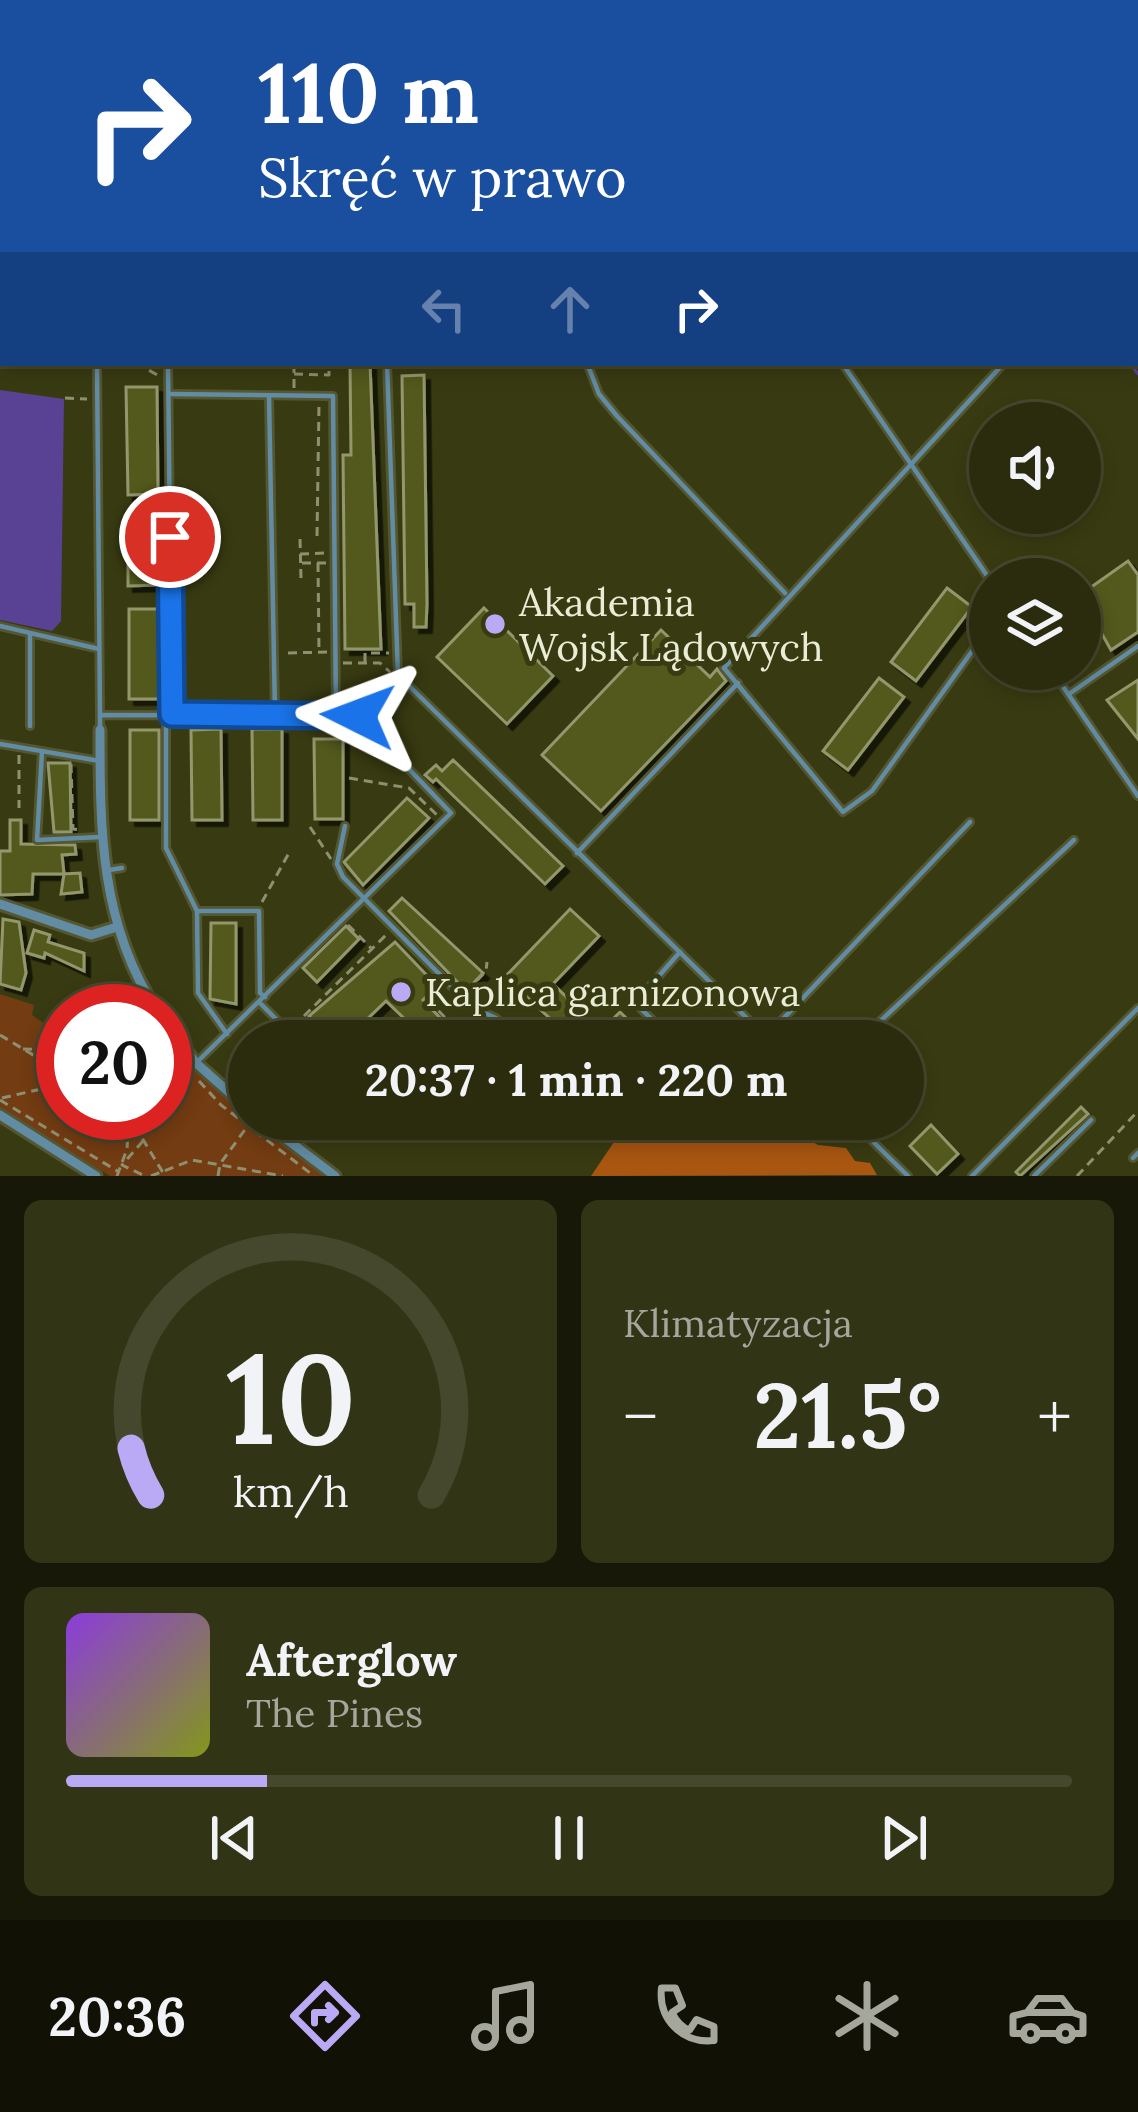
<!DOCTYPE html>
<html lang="pl">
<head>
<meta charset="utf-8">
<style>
	:root { --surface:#2a2c0d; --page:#323416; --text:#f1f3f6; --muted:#a5a79d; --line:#46482e; --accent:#baaaf6 }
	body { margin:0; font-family:Lora,serif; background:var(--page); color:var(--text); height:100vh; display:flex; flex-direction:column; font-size:45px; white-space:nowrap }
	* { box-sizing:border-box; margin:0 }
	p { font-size:39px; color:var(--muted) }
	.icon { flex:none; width:66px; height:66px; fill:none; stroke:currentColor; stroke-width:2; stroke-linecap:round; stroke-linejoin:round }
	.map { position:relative; height:1176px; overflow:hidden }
	.sheet { display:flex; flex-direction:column; gap:24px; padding:24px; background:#171807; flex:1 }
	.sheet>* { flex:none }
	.top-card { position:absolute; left:0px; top:0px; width:1140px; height:366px; box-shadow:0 6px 18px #0003,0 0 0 3px var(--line); background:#1a4fa0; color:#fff; overflow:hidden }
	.tools { position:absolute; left:969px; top:402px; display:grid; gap:24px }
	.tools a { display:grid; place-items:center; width:132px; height:132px; border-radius:50%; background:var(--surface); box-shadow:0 6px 18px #0003,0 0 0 3px var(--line); font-size:60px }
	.speed { position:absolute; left:36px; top:984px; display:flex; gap:24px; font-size:60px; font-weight:700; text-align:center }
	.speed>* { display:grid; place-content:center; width:156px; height:156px; border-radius:50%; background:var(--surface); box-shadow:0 6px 18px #0003,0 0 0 3px var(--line); line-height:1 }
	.speed .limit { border:18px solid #d22; background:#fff; color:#111 }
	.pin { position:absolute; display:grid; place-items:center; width:102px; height:102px; color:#fff; margin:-51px; border:6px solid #fff; border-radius:50%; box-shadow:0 3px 12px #0007 }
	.me { position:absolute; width:132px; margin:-66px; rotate:273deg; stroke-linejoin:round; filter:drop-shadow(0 0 9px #0008) }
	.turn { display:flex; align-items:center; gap:42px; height:252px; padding:0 60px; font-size:54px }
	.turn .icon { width:156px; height:156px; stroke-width:2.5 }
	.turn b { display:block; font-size:84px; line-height:102px }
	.lanes { display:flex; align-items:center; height:114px; padding:0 60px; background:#0003; justify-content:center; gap:60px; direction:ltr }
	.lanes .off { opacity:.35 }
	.big { font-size:90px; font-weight:700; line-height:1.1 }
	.sheet .card { flex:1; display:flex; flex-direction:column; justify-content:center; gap:18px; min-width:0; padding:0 42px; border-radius:18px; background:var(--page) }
	.sheet .dial { align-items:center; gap:0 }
	.dial svg { height:312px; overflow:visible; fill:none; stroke:var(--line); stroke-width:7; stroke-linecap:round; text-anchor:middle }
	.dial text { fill:var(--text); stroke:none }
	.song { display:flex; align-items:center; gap:36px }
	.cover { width:144px; height:144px; border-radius:18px; background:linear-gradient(135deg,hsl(270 70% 55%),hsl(70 70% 35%)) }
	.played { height:12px; border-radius:6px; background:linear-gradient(90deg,var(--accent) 20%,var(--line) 20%) }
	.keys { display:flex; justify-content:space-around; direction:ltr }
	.heat { display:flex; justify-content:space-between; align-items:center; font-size:66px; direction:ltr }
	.sheet .tiles { flex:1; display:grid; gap:24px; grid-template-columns:1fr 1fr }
	.card:last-child { grid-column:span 2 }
	.trip { position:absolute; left:228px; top:1020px; width:696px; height:120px; border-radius:60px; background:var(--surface); box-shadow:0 6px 18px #0003,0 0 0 3px var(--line); font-weight:700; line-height:120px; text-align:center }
	.dock { display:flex; height:192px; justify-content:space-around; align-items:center; background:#111205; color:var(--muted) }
	.dock .icon { width:84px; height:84px }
	.dock .active { color:var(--accent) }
	.dock b { font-size:54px; color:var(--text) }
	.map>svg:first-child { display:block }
</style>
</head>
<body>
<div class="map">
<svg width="1138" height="1176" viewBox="0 0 1138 1176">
	<defs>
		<filter id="shadow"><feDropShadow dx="5.5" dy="5.5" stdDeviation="0" flood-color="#0009"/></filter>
	</defs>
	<rect width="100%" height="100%" fill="#383b11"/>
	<path fill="#733c12" d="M 0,994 L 34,1005 L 32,1015 L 63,1037 L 63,1113 L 165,1113 L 165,1033 L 219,1093 L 327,1176 L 110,1176 L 0,1108 Z"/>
	<path fill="#a95610" d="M 668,1119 L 687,1119 L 698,1129 L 709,1119 L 773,1119 L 818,1145 L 846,1148 L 855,1161 L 870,1163 L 877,1175 L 591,1176 L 614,1142 Z"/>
	<path fill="#594194" d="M 0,390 L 64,399 L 61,621 L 52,631 L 0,620 Z"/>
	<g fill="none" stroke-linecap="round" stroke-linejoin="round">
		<g stroke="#594194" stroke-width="3">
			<path d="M 882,0 L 884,3"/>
			<path d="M 179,3 L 181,0"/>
			<path d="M 1130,363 L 1138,374"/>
		</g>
	</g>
	<g fill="#53581f" stroke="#93986c" stroke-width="3" filter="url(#shadow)">
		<path d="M 350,363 L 370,363 L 381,649 L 345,649 L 343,455 L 351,455 Z"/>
		<path d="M 424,375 L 427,604 L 426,627 L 414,627 L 414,604 L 405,604 L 402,376 Z"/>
		<path d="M 126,387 L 157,387 L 158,494 L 128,495 Z"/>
		<path d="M 157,517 L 158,585 L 128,586 L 128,518 Z"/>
		<path d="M 1128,561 L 1138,575 L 1138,632 L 1111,650 L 1080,595 Z"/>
		<path d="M 947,588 L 972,607 L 916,681 L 891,662 Z"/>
		<path d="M 484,608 L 553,676 L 507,724 L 437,657 Z"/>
		<rect x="129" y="609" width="30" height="90"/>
		<path d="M 661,630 L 710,677 L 717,669 L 726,681 L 601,811 L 542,755 Z"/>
		<path d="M 879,678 L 904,697 L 848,770 L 823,751 Z"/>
		<path d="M 1138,680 L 1138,739 L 1107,700 Z"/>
		<path d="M 221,729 L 222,820 L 192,820 L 191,730 Z"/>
		<path d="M 252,729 L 282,729 L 282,820 L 253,820 Z"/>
		<rect x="130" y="730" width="29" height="90"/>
		<path d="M 314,739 L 343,739 L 343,819 L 315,819 Z"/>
		<path d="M 453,760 L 563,866 L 545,884 L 436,779 L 433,782 L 425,775 L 436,765 L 442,771 Z"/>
		<path d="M 48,763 L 70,763 L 71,832 L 54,832 Z"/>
		<path d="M 407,798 L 429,818 L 363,885 L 344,862 Z"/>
		<path d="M 10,820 L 21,820 L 21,844 L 75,845 L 76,854 L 62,855 L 64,874 L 80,873 L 82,892 L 61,894 L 64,874 L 33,874 L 32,894 L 0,895 L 0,851 L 10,851 Z"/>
		<path d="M 402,898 L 483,973 L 466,991 L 389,911 Z"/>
		<path d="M 570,909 L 599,936 L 553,984 L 587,1017 L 569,1036 L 505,977 Z"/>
		<path d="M 3,919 L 19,922 L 26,973 L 21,990 L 0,984 Z"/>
		<path d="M 211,923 L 236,923 L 236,1004 L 210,999 Z"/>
		<path d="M 346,926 L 359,939 L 317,982 L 303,968 Z"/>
		<path d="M 34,930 L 50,935 L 48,942 L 84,953 L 84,971 L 45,953 L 44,958 L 27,953 Z"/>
		<path d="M 395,942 L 437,986 L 423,1000 L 447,1025 L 430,1041 L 394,1041 L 411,1025 L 386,1001 L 362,1024 L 378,1041 L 341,1041 L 325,1025 L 322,1029 L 309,1016 Z"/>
		<path d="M 620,1012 L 650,1041 L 611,1041 L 601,1031 Z"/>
		<path d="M 1081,1107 L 1088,1114 L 1020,1176 L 1016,1172 Z"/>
		<path d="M 931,1125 L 958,1154 L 937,1174 L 910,1146 Z"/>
	</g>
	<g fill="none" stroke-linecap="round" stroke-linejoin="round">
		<g stroke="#545731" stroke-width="10">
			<g id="lane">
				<path d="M 951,0 L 953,3"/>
				<path d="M 150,3 L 151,0"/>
				<path d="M 621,3 L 623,0"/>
				<path d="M 1137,182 L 1138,179"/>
				<path d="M 0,239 L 3,240"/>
				<path d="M 97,363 L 100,715"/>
				<path d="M 168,363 L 172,711"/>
				<path d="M 387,363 L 398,675"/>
				<path d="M 587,363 L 599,394 L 617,416 L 785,593"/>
				<path d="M 842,363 L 990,580"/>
				<path d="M 169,394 L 333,396 L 336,712"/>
				<path d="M 269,396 L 275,713"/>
				<path d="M 0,626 L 99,649"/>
				<path d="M 990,626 L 872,791 L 843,812 L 724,668 L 1004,363"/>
				<path d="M 1051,669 L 1138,796"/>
				<path d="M 1069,694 L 1138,646"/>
				<path d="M 166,714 L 166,848 L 197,911 L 198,993 L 227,1034"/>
				<path d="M 30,726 L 30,634"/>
				<path d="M 100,730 L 100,715 L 358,716 L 398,675 L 770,1041"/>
				<path d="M 0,744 L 100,761"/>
				<path d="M 42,752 L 37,840 L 101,837"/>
				<path d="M 345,826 L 337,864 L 343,877 L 473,1008 L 496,1018 L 520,1041"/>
				<path d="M 577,853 L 738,683"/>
				<path d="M 109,870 L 122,868"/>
				<path d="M 197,911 L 259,911 L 260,993 L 265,997"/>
				<path d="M 259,1002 L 298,1041"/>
				<path d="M 674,1041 L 635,1003 L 680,952"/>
				<path d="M 762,1041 L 970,822"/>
				<path d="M 859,1041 L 1074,840"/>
				<path d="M 196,1063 L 451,813 L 358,716"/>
				<path d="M 850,1119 L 908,1176"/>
				<path d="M 1133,1158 L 1138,1153"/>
				<path d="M 972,1176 L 1138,1008"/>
				<path d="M 1034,1176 L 1091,1120"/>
			</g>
		</g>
		<g stroke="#545731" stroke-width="15">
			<g id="street">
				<path d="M 100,730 C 100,830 100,924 157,1011"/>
				<path d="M 0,904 L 91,935 L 117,927"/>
				<path d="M 165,1023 L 196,1063 L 249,1110"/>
				<path d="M 0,1115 L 96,1176"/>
				<path d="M 260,1119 L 335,1176"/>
			</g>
		</g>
		<g stroke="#8d9170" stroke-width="3" stroke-dasharray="9 6" stroke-linecap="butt">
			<path d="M 1137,235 L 1138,234"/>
			<path d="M 136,363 L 161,377"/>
			<path d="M 294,374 L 329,375 L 329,363"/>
			<path d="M 294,388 L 294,363"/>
			<path d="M 65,398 L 87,399"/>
			<path d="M 317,536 L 319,404"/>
			<path d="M 300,539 L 301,579"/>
			<path d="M 300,554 L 327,553"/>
			<path d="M 302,563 L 329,563"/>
			<path d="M 318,563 L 319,652"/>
			<path d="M 288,653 L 327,652"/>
			<path d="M 365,662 L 365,653 L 389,653"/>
			<path d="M 343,663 L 380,663 L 390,672"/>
			<path d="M 19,755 L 19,808"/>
			<path d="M 71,764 L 73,829 L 81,830"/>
			<path d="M 349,778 L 409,788 L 437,815"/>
			<path d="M 310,827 L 331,859"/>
			<path d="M 262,902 L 290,851"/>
			<path d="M 348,925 L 371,948"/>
			<path d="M 467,991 L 486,971 L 487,962"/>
			<path d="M 428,1000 L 468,1041"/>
			<path d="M 424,1003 L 440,988"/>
			<path d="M 123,1011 L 129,1000"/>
			<path d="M 132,1011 L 132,991"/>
			<path d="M 304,1016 L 388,933"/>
			<path d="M 0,1035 L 63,1073"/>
			<path d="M 319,1040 L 319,1041"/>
			<path d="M 436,1041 L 452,1026"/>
			<path d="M 475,1041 L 491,1026"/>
			<path d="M 23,1049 L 63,1050"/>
			<path d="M 165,1069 L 187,1069"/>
			<path d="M 199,1081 L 221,1105 L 314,1176"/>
			<path d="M 2,1098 L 63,1084"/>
			<path d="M 0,1100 L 119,1172"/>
			<path d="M 127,1113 L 165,1176"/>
			<path d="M 134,1120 L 154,1118"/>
			<path d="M 143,1141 L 122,1165 L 145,1176"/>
			<path d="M 117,1176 L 127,1149 L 129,1115"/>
			<path d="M 151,1176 L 192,1160 L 283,1176"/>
			<path d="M 218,1176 L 220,1164 L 247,1127"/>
			<path d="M 1077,1176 L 1138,1111"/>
		</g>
		<use href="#lane" stroke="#618ca4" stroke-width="4.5"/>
		<use href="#street" stroke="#618ca4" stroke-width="9"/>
		<g stroke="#bec2a6" stroke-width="8">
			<g id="rail">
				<path d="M 895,0 L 897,3"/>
				<path d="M 1137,352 L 1138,354"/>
			</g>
		</g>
		<use href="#rail" stroke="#383b11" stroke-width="3" stroke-dasharray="9" stroke-linecap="butt"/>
	</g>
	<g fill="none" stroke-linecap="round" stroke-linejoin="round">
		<g stroke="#114b97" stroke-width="30">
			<path id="route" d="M 170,537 L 172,714 L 358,716"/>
		</g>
		<use href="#route" stroke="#1a73e8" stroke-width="21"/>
	</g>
	<g fill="#baaaf6" stroke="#383b11" stroke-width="4.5">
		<circle cx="495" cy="624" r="12"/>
		<circle cx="401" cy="992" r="12"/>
	</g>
	<g text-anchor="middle" stroke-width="10" stroke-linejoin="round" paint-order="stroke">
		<g font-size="39" fill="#e9edd6" stroke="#383b11" text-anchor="start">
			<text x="519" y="616">Akademia<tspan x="519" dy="45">Wojsk Lądowych</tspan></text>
			<text x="425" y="1006">Kaplica garnizonowa</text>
		</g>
	</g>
</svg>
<div class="tools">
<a><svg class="icon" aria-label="sound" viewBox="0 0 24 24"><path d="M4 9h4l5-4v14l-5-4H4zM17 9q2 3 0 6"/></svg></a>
<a><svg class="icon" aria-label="layers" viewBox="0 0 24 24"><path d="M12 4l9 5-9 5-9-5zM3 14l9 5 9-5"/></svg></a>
</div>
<div class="speed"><div class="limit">20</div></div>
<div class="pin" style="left:170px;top:537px;background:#d93025"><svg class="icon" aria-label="arrive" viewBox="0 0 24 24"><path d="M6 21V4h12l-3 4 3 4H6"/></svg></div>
<svg class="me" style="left:358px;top:716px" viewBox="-20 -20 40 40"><path d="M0-17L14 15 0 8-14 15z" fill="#1a73e8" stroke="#fff" stroke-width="4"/></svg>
<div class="trip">20:37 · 1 min · 220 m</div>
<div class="top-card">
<div class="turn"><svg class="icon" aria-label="right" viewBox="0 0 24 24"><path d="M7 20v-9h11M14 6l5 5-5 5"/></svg><div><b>110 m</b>Skręć w prawo</div></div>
<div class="lanes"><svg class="icon off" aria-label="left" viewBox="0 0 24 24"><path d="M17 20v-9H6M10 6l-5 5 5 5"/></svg><svg class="icon off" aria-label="ahead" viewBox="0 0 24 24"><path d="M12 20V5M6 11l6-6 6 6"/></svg><svg class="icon" aria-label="right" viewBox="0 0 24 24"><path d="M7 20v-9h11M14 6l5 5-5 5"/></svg></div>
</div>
</div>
<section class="sheet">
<div class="tiles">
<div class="card dial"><svg viewBox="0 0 100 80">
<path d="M14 69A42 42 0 1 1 86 69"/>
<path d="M14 69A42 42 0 0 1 9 57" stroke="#baaaf6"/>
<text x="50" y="56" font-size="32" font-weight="700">10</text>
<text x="50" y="72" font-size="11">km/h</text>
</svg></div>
<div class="card"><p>Klimatyzacja</p>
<div class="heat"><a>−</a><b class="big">21.5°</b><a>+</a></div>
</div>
<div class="card">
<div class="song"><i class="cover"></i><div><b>Afterglow</b><p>The Pines</p></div></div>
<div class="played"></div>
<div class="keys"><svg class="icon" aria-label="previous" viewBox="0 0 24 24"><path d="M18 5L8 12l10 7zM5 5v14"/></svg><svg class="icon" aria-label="pause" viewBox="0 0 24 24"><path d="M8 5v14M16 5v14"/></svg><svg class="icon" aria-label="next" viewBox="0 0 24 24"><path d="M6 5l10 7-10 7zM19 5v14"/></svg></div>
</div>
</div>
</section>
<nav class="dock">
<b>20:36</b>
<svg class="icon active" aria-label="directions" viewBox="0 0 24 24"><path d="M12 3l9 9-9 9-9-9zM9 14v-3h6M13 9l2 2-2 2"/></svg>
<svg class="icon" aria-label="music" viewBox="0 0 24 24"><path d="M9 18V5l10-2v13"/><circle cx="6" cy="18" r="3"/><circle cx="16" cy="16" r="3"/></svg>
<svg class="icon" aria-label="phone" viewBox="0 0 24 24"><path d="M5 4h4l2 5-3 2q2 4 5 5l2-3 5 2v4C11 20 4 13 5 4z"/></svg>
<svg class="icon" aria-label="climate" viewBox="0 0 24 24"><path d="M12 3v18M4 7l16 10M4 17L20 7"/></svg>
<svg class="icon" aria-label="car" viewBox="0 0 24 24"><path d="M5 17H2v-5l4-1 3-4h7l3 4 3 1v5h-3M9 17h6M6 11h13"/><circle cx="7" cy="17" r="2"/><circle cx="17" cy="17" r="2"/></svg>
</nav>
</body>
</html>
